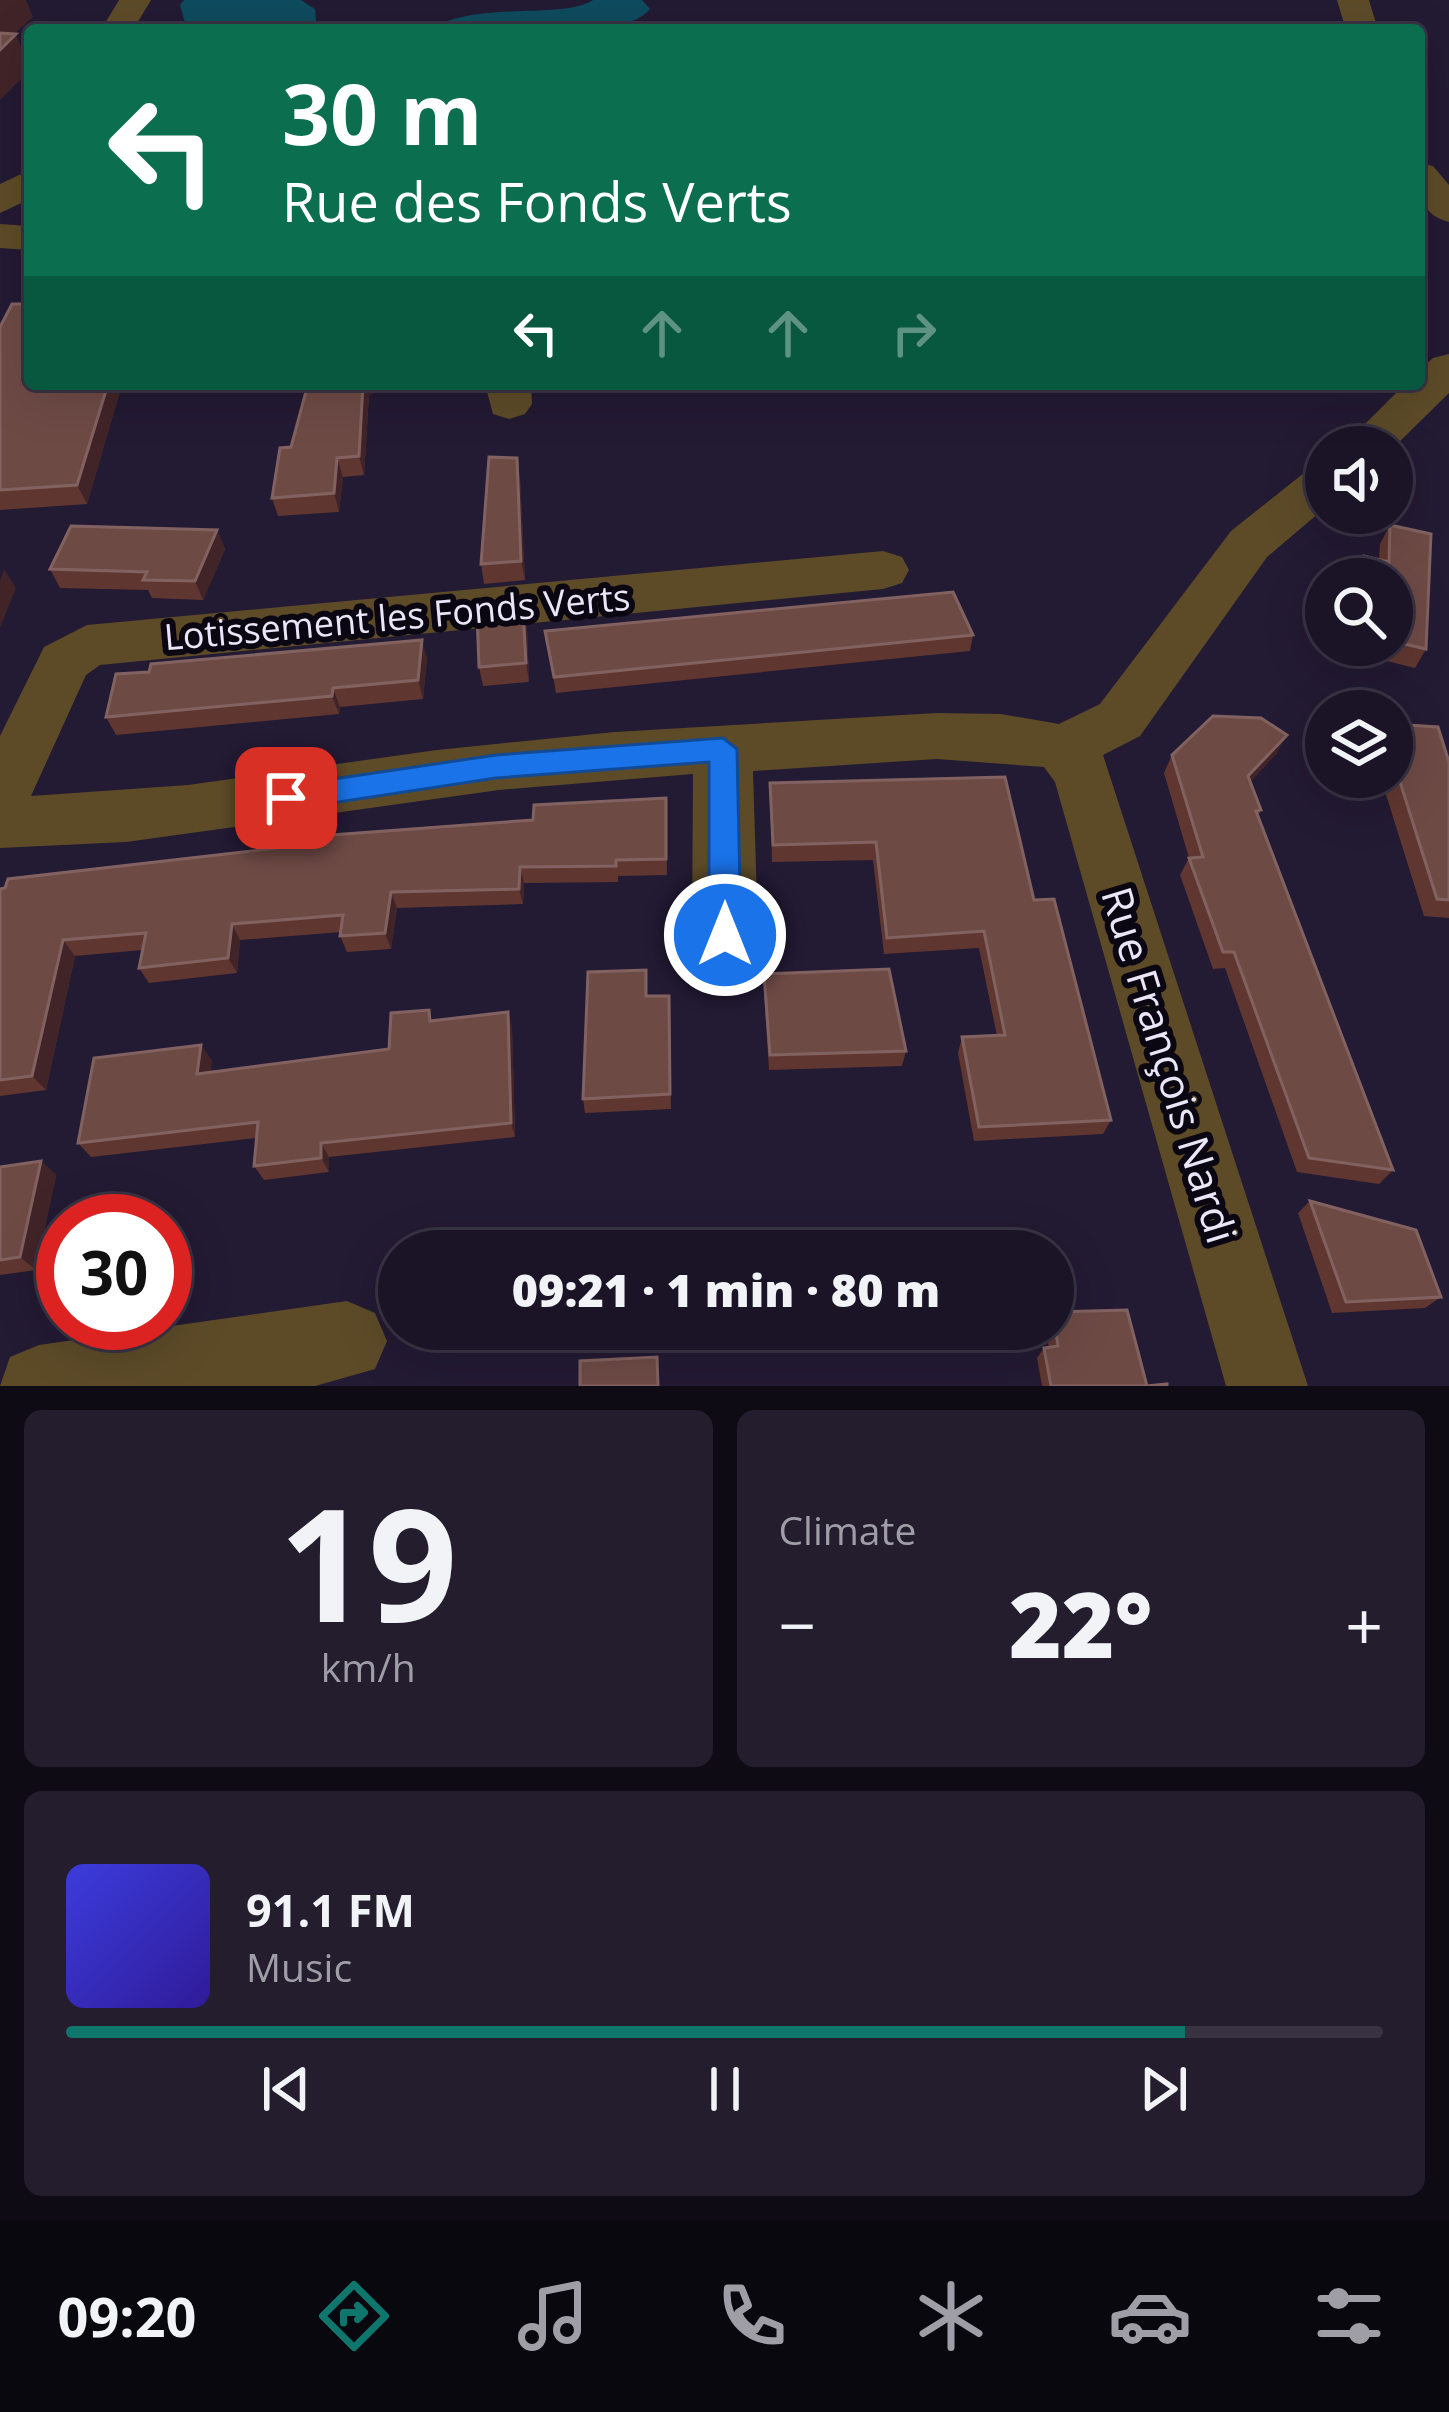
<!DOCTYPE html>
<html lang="en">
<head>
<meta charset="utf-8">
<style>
	:root { --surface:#1a1426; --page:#231d2e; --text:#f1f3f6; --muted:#9f9ea7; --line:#383343; --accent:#0f766e }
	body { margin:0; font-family:"Open Sans",sans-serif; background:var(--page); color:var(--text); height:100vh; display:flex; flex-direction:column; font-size:45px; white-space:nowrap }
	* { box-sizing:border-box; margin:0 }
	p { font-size:39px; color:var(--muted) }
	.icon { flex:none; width:66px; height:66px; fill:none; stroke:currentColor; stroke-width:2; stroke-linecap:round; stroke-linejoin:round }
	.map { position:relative; height:1386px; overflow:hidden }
	.details { display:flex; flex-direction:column; gap:24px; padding:24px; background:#0e0b15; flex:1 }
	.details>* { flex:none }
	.guide { position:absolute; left:24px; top:24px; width:1401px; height:366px; border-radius:12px; box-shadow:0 12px 48px #0002,0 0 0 3px var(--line); background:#0b6e4f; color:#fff; overflow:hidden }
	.fabs { position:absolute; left:1305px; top:426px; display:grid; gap:24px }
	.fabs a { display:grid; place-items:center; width:108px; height:108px; border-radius:50%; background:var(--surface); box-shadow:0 12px 48px #0002,0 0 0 3px var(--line); font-size:60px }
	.speed { position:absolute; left:36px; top:1194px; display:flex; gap:24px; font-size:60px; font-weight:700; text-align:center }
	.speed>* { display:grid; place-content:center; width:156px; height:156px; border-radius:50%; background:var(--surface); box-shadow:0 12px 48px #0002,0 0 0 3px var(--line); line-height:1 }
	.speed .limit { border:18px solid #d22; background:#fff; color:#111 }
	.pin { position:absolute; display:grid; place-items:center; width:102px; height:102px; color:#fff; margin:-51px; border-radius:24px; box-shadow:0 6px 18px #0006 }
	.me { position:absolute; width:132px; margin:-66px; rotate:0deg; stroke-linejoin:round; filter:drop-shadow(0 0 9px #0008) }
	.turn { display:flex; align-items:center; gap:42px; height:252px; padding:0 60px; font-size:54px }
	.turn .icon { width:156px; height:156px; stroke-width:2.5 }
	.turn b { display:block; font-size:84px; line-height:102px }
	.lanes { display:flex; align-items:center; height:114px; padding:0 60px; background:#0003; justify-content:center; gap:60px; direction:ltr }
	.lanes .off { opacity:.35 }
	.big { font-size:90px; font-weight:800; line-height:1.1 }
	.details .widget { flex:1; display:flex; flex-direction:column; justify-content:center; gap:18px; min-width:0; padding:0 42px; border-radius:18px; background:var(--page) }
	.details .dial { align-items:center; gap:0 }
	.dial b { font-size:156px; line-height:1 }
	.song { display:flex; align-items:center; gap:36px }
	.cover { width:144px; height:144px; border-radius:18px; background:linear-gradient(135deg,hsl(240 70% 55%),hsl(250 70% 35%)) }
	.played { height:12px; border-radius:6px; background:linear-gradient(90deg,var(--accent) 85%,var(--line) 85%) }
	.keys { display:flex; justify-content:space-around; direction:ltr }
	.heat { display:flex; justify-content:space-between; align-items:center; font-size:66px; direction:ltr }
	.details .tiles { flex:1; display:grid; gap:24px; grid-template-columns:1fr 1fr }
	.widget:last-child { grid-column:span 2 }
	.trip { position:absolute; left:378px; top:1230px; width:696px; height:120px; border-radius:60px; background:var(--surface); box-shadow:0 12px 48px #0002,0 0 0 3px var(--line); font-weight:800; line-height:120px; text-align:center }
	.menu { display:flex; height:192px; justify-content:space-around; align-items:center; background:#0a080f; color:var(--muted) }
	.menu .icon { width:84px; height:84px }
	.menu .on { color:var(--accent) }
	.menu b { font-size:54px; color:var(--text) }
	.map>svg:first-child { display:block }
</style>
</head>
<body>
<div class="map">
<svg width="1449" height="1386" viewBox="0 0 1449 1386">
	<rect width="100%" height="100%" fill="#231a33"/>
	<g fill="#0e4b5e">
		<path d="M 184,0 L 301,0 L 315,9 L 317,30 L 187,30 L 180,5 Z"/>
		<path d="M 593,0 L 642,0 L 650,9 C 623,44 475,30 429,30 C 475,0 564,20 593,0 Z"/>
	</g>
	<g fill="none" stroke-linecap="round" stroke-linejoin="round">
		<g fill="#5d4b28" fill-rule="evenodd">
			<path d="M 119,0 L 151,0 L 133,30 L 101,30 Z"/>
			<path d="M 1337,0 L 1369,0 L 1378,30 L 1346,30 Z"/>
			<path d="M 1419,163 L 1433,166 L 1449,185 L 1449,222 C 1418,214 1419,190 1419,163 Z"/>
			<path d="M 30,170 L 30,199 L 0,213 L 0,184 Z"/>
			<path d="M 0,224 L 30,226 L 30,250 L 0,248 Z"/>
			<path d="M 1449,354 L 1449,393 L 1392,449 L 1342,447 L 1405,384 L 1419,384 L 1419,371 L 1433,358 Z"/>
			<path d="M 485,384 L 531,384 L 532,404 L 525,414 L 509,419 L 493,414 Z"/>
			<path d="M 1326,465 L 1326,507 L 1267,557 L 1140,736 L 1103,755 L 1308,1386 L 1226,1386 L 1055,782 L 1044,767 L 937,759 L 753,771 L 758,935 L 748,956 L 725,964 L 702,956 L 692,935 L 693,774 L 499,790 L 126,842 L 0,848 L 0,736 L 44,647 L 87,625 L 883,551 L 902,557 L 909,570 L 902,583 L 883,589 L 100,665 L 86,675 L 31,796 L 188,785 L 437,750 L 615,732 L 937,713 L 1001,714 L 1059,724 L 1100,704 L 1231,531 L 1309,469 Z"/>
			<path d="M 347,1301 L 375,1313 L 387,1341 L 375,1369 L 315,1386 L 0,1386 L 10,1357 L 39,1345 Z"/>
		</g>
	</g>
	<g fill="#603730">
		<path d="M 0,327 L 30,384 L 122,384 L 87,504 L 0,510 Z"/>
		<path d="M 369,395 L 364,475 L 343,477 L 339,512 L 278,516 L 272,498 Z"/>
		<path d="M 520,477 L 525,580 L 484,584 L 481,564 Z"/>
		<path d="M 1390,525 L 1426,649 L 1415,668 L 1347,651 L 1347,645 L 1392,645 L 1392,579 L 1353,579 L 1364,556 L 1379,559 L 1380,544 Z"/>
		<path d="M 217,530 L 225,549 L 203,600 L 152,598 L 148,590 L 60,588 L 50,569 Z"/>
		<path d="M 523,609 L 527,628 L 529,682 L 483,686 L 479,667 Z"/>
		<path d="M 545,631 L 973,635 L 970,651 L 556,693 Z"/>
		<path d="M 427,658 L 423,699 L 340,707 L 339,714 L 116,735 L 106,717 Z"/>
		<path d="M 1392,724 L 1449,762 L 1449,918 L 1424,916 L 1383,785 L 1362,783 L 1360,777 L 1392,777 Z"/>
		<path d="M 1277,753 L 1250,782 L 1261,810 L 1258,816 L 1393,1170 L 1379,1184 L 1297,1172 L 1225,968 L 1213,969 L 1180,875 L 1189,858 L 1164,773 L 1172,755 Z"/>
		<path d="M 770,783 L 1034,900 L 1111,1120 L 1103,1134 L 974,1141 L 958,1053 L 962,1037 L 997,1036 L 979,948 L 884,954 L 873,860 L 772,862 Z"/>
		<path d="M 666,798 L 667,875 L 618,876 L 618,882 L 524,883 L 523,904 L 397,908 L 391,949 L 347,952 L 340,936 L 341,932 L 240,940 L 237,973 L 149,983 L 139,968 L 142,950 L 75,956 L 46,1090 L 0,1096 L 0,889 L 533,820 Z"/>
		<path d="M 646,970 L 647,996 L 669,996 L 671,1109 L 585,1113 L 583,1099 Z"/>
		<path d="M 764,974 L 906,1051 L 902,1066 L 769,1070 L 764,990 Z"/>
		<path d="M 433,1021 L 512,1027 L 515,1137 L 329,1157 L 329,1172 L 264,1180 L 254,1166 L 257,1138 L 91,1157 L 78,1143 L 212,1060 L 210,1072 L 389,1049 Z"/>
		<path d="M 41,1161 L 56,1175 L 36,1270 L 0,1275 L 0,1167 Z"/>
		<path d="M 1310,1201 L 1441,1297 L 1425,1308 L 1332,1313 L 1298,1213 Z"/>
		<path d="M 1053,1312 L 1147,1386 L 1167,1386 L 1042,1386 L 1037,1358 L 1044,1348 L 1049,1347 L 1045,1329 L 1053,1329 Z"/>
	</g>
	<g fill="#412428">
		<path d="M 0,0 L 26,0 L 33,17 L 0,47 Z"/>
		<path d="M 16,34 L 30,70 L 0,100 L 0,50 Z"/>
		<path d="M 108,384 L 122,384 L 87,504 L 77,485 Z"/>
		<path d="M 363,384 L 398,384 L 369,395 L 364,475 L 359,456 Z"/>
		<path d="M 337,458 L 343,477 L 339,512 L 334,493 Z"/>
		<path d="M 517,458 L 520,477 L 525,580 L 521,561 Z"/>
		<path d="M 217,530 L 225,549 L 203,600 L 195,581 Z"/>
		<path d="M 4,569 L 16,588 L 0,628 L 0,581 Z"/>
		<path d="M 523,609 L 527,628 L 529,682 L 526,663 Z"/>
		<path d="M 422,640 L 427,658 L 423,699 L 418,680 Z"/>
		<path d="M 333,688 L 340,707 L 339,714 L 332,696 Z"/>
		<path d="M 1287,735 L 1277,753 L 1239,794 L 1248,776 Z"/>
		<path d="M 520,867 L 524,883 L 523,904 L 519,889 Z"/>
		<path d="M 391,892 L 397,908 L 391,949 L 385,933 Z"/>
		<path d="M 232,924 L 240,940 L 237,973 L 228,958 Z"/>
		<path d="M 63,940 L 75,956 L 46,1090 L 32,1076 Z"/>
		<path d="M 508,1012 L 512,1027 L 515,1137 L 511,1123 Z"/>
		<path d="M 201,1045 L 212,1060 L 208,1088 L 197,1074 Z"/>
		<path d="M 321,1143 L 329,1157 L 329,1172 L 321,1158 Z"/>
		<path d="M 41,1161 L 56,1175 L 36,1270 L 20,1257 Z"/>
	</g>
	<g fill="#6e4a45" stroke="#826261" stroke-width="3">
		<path d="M 0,33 L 16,34 L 0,50 Z"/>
		<path d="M 12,304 L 30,304 L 30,384 L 108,384 L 77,485 L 0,490 L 0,327 Z"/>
		<path d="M 308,384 L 363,384 L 359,456 L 337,458 L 334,493 L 272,498 L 280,448 L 291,447 Z"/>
		<path d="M 489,457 L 517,458 L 521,561 L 481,564 Z"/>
		<path d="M 1390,525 L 1431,534 L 1426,649 L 1392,641 L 1392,579 L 1362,579 L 1364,556 L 1389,562 Z"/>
		<path d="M 71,526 L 217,530 L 195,581 L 143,580 L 147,572 L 50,569 Z"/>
		<path d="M 953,592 L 973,635 L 554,677 L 545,631 Z"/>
		<path d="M 523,609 L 526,663 L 479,667 L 477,613 Z"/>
		<path d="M 422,640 L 418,680 L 333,688 L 332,696 L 106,717 L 116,674 L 149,672 L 151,664 Z"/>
		<path d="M 1213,716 L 1261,718 L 1287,735 L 1248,776 L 1261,810 L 1256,811 L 1393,1170 L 1309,1158 L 1234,952 L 1223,952 L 1189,858 L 1203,857 L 1172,755 Z"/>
		<path d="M 1392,724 L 1438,727 L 1449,762 L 1449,900 L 1437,899 L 1395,766 L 1392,766 Z"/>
		<path d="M 1005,777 L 1034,900 L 1054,899 L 1111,1120 L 979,1127 L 962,1037 L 1005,1035 L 984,931 L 887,938 L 876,842 L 773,845 L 770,783 Z"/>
		<path d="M 666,798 L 666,859 L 616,860 L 616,866 L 520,867 L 519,889 L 391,892 L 385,933 L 340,936 L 343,915 L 232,924 L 228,958 L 139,968 L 146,933 L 63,940 L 32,1076 L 0,1080 L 0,889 L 5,888 L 8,879 L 277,848 L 278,839 L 533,820 L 534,805 Z"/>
		<path d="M 889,969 L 906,1051 L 770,1055 L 764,974 Z"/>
		<path d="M 646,970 L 646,996 L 669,996 L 670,1094 L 583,1099 L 588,972 Z"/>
		<path d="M 429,1010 L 430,1021 L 508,1012 L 511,1123 L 321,1143 L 321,1158 L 254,1166 L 258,1122 L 78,1143 L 94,1058 L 201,1045 L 197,1074 L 389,1049 L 391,1013 Z"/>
		<path d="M 41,1161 L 20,1257 L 0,1260 L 0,1167 Z"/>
		<path d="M 1310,1201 L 1416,1230 L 1441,1297 L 1346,1302 Z"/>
		<path d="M 1127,1310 L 1147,1386 L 1167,1384 L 1167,1386 L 1051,1386 L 1044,1348 L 1058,1346 L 1053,1312 Z"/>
		<path d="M 657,1357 L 658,1386 L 580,1386 L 580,1361 Z"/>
	</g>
	<path fill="#1a73e8" stroke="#114b97" stroke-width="3" d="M 723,738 L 737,749 L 741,935 L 736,945 L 725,949 L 714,945 L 709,935 L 709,762 L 496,778 L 286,810 L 271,798 L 286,786 L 496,755 Z"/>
	<g text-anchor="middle" stroke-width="12" stroke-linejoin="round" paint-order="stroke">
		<g font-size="36" fill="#ebe6f7" stroke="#0b0712">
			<text transform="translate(397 617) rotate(-5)" y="13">Lotissement les Fonds Verts</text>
		</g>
		<g font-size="42" fill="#ebe6f7" stroke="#0b0712">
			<text transform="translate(1169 1065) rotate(73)" y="15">Rue François Nardi</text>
		</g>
	</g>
</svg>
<div class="fabs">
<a><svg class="icon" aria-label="sound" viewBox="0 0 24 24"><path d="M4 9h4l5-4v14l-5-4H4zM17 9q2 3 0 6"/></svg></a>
<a><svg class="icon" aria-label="search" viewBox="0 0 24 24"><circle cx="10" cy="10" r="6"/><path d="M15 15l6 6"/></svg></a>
<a><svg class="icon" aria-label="layers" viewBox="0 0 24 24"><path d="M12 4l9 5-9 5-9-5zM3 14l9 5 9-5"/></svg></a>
</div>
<div class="speed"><div class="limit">30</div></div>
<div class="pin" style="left:286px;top:798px;background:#d93025"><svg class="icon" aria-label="arrive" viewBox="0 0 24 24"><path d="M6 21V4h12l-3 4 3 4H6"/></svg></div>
<svg class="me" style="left:725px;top:935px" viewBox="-20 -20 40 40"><circle r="17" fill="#1a73e8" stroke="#fff" stroke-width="3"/><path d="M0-11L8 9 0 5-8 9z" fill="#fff"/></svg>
<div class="trip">09:21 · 1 min · 80 m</div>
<div class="guide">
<div class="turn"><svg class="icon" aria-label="left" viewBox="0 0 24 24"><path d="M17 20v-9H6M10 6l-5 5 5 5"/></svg><div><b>30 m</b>Rue des Fonds Verts</div></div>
<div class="lanes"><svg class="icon" aria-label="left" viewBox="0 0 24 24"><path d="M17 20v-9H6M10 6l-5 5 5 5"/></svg><svg class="icon off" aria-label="ahead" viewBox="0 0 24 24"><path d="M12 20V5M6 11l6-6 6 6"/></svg><svg class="icon off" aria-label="ahead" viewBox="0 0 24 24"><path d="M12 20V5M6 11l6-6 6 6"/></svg><svg class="icon off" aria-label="right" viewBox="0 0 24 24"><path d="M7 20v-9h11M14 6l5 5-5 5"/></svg></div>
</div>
</div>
<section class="details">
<div class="tiles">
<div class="widget dial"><b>19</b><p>km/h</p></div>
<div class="widget"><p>Climate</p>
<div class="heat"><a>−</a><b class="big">22°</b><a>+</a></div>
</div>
<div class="widget">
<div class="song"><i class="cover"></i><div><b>91.1 FM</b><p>Music</p></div></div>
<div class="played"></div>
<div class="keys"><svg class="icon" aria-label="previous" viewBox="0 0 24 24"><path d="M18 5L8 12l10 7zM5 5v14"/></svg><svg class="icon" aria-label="pause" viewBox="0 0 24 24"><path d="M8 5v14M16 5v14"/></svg><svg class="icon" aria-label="next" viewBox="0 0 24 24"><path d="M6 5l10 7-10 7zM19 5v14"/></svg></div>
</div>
</div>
</section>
<nav class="menu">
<b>09:20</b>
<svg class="icon on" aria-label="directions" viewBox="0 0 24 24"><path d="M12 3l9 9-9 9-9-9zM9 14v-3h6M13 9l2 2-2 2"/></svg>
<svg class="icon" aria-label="music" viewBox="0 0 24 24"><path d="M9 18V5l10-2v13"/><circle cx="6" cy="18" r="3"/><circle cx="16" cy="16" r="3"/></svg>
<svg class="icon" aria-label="phone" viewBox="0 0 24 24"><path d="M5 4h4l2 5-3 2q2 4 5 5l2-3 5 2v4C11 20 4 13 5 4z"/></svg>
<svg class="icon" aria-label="climate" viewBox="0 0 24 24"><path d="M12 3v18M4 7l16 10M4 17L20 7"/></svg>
<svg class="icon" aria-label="car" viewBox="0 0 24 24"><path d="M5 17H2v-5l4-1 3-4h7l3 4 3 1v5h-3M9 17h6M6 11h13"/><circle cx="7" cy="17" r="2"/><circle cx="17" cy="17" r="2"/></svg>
<svg class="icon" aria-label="filters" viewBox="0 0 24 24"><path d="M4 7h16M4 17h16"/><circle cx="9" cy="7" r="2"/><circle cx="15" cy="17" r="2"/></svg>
</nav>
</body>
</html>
